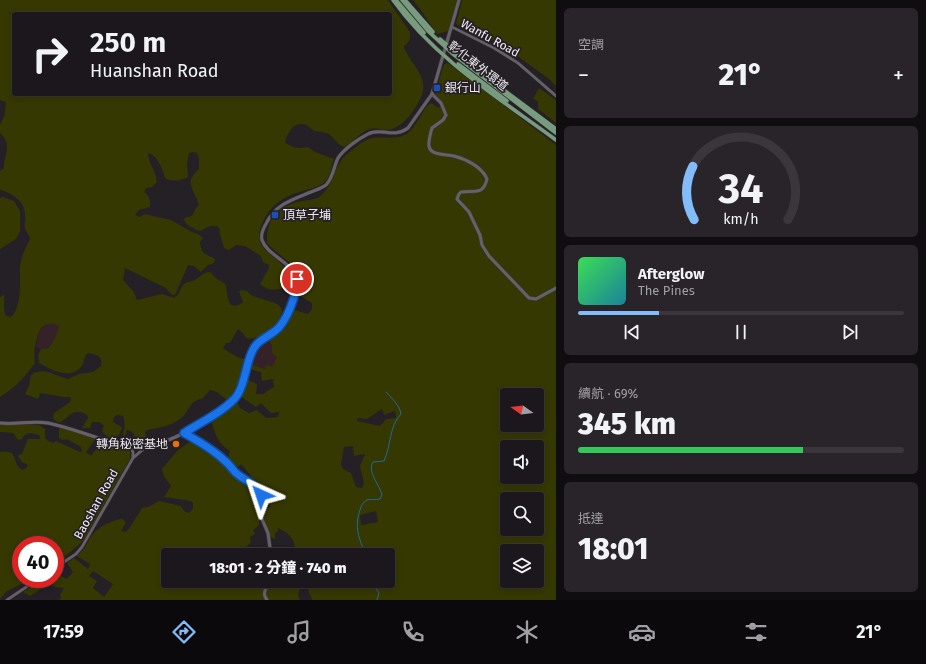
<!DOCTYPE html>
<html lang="zh-TW">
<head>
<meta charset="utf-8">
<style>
	:root { --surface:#1c171c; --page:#292429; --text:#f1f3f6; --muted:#a09fa3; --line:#3a363b; --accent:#82bcfa }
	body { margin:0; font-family:"Fira Sans","Noto Sans TC",sans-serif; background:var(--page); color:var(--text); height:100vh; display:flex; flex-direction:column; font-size:15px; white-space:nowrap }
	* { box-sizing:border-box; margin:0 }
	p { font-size:13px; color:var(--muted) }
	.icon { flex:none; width:22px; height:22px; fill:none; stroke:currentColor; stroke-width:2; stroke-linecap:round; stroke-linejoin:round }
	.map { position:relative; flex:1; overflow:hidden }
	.details { display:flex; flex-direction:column; gap:8px; padding:8px; background:#0f0d0f; width:370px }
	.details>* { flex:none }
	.top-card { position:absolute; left:12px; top:12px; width:380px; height:84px; border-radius:4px; box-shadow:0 2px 6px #0003,0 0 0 1px var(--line); background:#1c171c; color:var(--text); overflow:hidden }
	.needle { width:26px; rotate:284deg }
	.buttons { position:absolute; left:500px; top:388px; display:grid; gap:8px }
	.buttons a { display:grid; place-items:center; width:44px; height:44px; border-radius:4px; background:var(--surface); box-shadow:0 2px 6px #0003,0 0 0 1px var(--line); font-size:20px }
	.speed { position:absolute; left:12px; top:536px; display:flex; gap:8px; font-size:20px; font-weight:700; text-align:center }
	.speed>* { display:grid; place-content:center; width:52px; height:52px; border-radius:50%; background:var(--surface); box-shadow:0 2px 6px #0003,0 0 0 1px var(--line); line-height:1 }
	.speed .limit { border:6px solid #d22; background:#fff; color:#111 }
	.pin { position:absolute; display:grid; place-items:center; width:34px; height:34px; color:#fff; margin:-17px; border:2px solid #fff; border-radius:50%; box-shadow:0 1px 4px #0007 }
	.me { position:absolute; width:44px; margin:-22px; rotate:318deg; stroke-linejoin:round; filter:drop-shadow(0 0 3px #0008) }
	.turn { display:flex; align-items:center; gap:14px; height:84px; padding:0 12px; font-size:18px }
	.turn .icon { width:52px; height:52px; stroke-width:2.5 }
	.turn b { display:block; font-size:28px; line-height:34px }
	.big { font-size:30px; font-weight:800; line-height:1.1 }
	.details .widget { flex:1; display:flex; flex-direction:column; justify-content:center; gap:6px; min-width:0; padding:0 14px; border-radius:6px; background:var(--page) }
	.details .dial { align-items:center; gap:0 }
	.dial svg { height:104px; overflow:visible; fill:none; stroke:var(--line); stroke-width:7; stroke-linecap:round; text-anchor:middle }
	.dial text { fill:var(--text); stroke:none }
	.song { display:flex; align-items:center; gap:12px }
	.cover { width:48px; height:48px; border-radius:6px; background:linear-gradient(135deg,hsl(130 70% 55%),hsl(190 70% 35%)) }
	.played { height:4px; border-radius:2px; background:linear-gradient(90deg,var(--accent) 25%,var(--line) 25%) }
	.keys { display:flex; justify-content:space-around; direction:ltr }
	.heat { display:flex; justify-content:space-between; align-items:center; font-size:22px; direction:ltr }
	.charge { height:6px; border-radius:3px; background:linear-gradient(90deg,#34c759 69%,var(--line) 0) }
	.trip { position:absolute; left:161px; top:548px; width:234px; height:40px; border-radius:4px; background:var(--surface); box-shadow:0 2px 6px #0003,0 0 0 1px var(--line); font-weight:800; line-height:40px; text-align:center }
	.menu { display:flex; height:64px; justify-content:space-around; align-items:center; background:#0b090b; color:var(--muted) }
	.menu .icon { width:28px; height:28px }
	.menu .on { color:var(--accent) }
	.menu b { font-size:18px; color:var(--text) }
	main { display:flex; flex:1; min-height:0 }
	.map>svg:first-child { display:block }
</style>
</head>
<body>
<main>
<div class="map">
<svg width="556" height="600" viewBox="0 0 556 600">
	<rect width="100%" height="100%" fill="#251f26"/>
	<g fill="#352229">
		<path d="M 48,323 L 52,323 L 56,324 L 59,327 L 55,338 L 48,349 L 41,349 L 36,347 L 40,330 Z"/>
		<path d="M 268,339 L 272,345 L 277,357 L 272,368 L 265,369 L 250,364 L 257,346 L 264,340 Z"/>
	</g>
	<g fill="#363802" fill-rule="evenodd">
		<path d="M 0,0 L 388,0 L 410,32 C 411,39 409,42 404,46 L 404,48 C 417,74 435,80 413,111 C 407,119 402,125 392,129 C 383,132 377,126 369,129 C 359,133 353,143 344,147 C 337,144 335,139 330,135 C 325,131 320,133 315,131 C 311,129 308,125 304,124 C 293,122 287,134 285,142 C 292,148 298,149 308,147 L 315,152 L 334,159 C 331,165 331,175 327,179 C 322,186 313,188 306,190 C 283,196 267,206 260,230 C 253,252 287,260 291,278 C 293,284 293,288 289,292 L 282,288 C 274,291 266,290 260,284 L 269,268 L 269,265 L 263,262 L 261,256 L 245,246 L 236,245 L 229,250 L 224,248 L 220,234 L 220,230 L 217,226 L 210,226 L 200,231 C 194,229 185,226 184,218 L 192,216 L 196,208 L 199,205 C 194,188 183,184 199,169 L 199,158 L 197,153 L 193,152 L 189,153 L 187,164 L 188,177 C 180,181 173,182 165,178 C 162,168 159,159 150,153 L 148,154 C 149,164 156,171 157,182 L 152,187 L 146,188 L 144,192 C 149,196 151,200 150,207 L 139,210 L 135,215 L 139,217 L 145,214 L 171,220 L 192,232 L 198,234 L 203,238 L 200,242 C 202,256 205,253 215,259 L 214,263 L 208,265 L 201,272 L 194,266 L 188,265 L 175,295 L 171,294 L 166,288 L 125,268 L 123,280 L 134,292 L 137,300 L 162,294 L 174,298 C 179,295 180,290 183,285 C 187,281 192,282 195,280 C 200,277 203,272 210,272 C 212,274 214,277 217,279 C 220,281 223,281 225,284 C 229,292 225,313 242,303 L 243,302 L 239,292 L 241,290 L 247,291 C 255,303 288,298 281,316 C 278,323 273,327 266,332 C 260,336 254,340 246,338 L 243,333 L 238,329 L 230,343 L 226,343 L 223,348 L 224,349 L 237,357 L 244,359 L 245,361 C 242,375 240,393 227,400 L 217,392 L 210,390 L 202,399 C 189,400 189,413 180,419 C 170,426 159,428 147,430 L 145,432 L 146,437 L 142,441 L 137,440 C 134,435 133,431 127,430 L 125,436 L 123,435 C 124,429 126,422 123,416 L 117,415 L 114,417 L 113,422 L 120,426 L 122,428 C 118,440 110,442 102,431 L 104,426 L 99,422 L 92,422 L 90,428 L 82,428 L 88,418 L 87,415 C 68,402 64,433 53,418 L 54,413 L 70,402 L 71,399 L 70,397 L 63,397 L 40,393 L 38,399 L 25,394 L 29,386 L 31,375 C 44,366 54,376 68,379 L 79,374 L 93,372 L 101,366 C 103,356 96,354 88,353 C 83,357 85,362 81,367 C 69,380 52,370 39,363 L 38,355 L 41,349 L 48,349 L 55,338 L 59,327 C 53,320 42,324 39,332 C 36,341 33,353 35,363 C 24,378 16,387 0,397 L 0,297 L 4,295 C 5,301 3,311 6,316 L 11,317 C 23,306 19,280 20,266 C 21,256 26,248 30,239 C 29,234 26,232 25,228 C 24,224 26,220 25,215 C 25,201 12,193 0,190 L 0,171 L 4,168 C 4,154 13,145 0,133 L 0,125 L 5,114 L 6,102 L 0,100 ZM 14,14 L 390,14 L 390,94 L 14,94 Z"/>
		<path d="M 413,0 L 457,0 L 448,31 L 437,34 L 420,9 Z"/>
		<path d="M 462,0 L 556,0 L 556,86 L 549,79 L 501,44 L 456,24 Z"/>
		<path d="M 448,63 L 556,145 L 556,600 L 312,600 L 308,590 L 313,583 L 312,581 L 388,581 L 388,555 L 281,555 L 280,549 L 295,549 C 294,538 289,533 278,528 L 278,532 L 275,533 L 275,538 L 274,539 C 263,533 264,520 264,509 L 270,507 L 269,500 L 275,494 L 268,488 L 261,490 L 250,480 L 251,476 L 241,464 L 238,467 L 228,458 L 230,451 C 216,442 215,432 210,417 L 218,415 L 237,401 L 240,408 L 249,413 L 257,410 L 266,418 L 278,417 L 279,412 L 271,413 L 261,403 L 256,407 L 240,396 L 245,379 L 257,384 L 256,394 L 264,394 L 267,391 L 274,387 L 273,379 L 262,381 L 261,372 L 249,369 L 250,364 L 265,369 L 266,365 L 272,367 L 277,357 L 272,353 L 272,345 L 268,339 L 280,331 L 292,309 L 308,314 L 312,309 L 312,303 L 299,295 C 303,265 284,261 267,243 C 266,218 278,206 302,201 C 307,200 315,200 319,197 C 334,186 333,168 345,156 C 352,150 364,139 373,138 C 384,136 399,141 409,132 C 416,126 422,112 428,105 L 431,103 L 439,108 L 441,104 L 435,94 L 443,67 L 445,64 ZM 507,395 L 537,395 L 537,425 L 507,425 ZM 382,409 L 384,415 L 395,411 L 396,418 L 386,419 L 380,426 L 357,421 L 357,418 L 367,419 ZM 353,446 L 354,456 L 365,454 L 360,466 L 364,483 L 362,488 L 356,487 L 351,473 L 343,469 L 341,464 L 344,447 ZM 507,447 L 537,447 L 537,477 L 507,477 ZM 507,499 L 537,499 L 537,514 L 539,514 L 543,521 L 537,525 L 537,529 L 531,530 L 528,529 L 507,529 ZM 376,511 L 378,522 L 361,525 L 360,515 ZM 507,551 L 537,551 L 537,581 L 507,581 Z"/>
		<path d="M 539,88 L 556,100 L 556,123 L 538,109 L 538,101 L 533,99 Z"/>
		<path d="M 3,197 L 14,201 L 20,211 L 20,231 L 16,239 L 0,249 L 0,198 Z"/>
		<path d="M 23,424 L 39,425 L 45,429 L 45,438 L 48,441 L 54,443 L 56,441 L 80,452 L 82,451 L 81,447 L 67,439 L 63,440 L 59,438 L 59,428 L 63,428 L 96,438 L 86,452 L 91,456 L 103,440 L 127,446 L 130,451 L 130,459 L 83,541 L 55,565 L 55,545 L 21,545 L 21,579 L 32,579 L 7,591 L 0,599 L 0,452 C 21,449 10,464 23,470 L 27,467 L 28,465 L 22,462 L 18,456 L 20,454 L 22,454 L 28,439 L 40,439 L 40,437 L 39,435 C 32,433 26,431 22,439 L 18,440 L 13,433 L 0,432 L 0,425 Z"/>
		<path d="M 195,438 L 218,450 L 217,455 L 225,461 L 236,477 L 256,489 L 260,501 L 259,525 L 253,530 L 255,534 L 250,537 L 251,542 L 245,548 L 246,555 L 168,555 L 168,581 L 302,581 L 303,582 L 298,594 L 300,600 L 59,600 L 61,598 L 60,595 L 64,588 L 55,587 L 50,583 L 30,596 L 23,592 L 42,579 L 54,579 L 55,581 L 61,576 L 67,579 L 73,572 L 67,563 L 74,558 L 88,569 L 90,564 L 77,556 C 87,547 84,548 90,538 C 96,528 113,519 123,519 L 126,523 L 121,531 L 125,532 L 129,529 L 142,508 L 148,507 L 159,501 L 181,506 L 184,511 L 189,513 L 193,508 L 193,503 L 191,501 L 164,497 L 171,486 L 164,476 L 162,469 L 177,451 ZM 93,571 L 113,584 L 104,597 L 93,588 L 97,581 L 89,576 Z"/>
	</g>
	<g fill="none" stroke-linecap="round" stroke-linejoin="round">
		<g stroke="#20699c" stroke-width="1">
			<path d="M 366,555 C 359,539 354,527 360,510 C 361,506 363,502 367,500 C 371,499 376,500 380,499 L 382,495 C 380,485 367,473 373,462 L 384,461 C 391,446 389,426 401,414 C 400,406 392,398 386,392"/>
			<path d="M 373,581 L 373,584 L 379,593 L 377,600"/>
		</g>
		<g stroke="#3f3a40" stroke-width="3.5">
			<g id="street">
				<path d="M 452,27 L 494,48 L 518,63 L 556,96"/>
				<path d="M 130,446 L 133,452 L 133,458"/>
				<path d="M 55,568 L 76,554 L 82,547 L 133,458 L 148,445"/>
				<path d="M 7,600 L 38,579"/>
			</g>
		</g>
		<g stroke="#3f3a40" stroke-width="4">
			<g id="secondary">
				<path d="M 432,94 L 441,103 L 446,115 L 443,120 L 432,128 C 431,131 428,143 429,146 C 430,156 447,154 454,156 C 466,159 482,167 487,179 C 483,196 474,190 461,192 L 459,194 L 457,199 L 469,212 L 480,235 L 482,245 L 489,256 L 529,298 L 536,299 L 556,288"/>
				<path d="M 0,423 C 16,425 32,420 48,423 C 92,432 126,457 171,439 C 182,435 192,428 202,421 C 214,414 231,407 238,394 C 246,381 246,361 253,348 C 258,340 266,338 274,333 C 284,326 295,300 297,288 C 301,264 268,258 262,240 C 260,234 264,227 267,222 C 276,204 294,199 311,192 C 316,190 322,188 326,185 C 333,178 334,166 338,158 C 344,149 358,139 368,134 C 381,127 393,139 408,128 L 432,94 L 459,0"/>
				<path d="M 184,433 L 216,453 L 226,462 L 236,473 L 249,481 L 259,490 L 263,499 L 261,517 L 268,533 L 271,555"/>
				<path d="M 267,600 C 261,592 267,589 270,581"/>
			</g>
		</g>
		<g stroke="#3f3a40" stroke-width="4.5">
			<g id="primary">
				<path d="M 393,0 C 435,59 499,98 556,140"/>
				<path d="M 396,0 L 424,33"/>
				<path d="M 402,0 L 428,31 L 453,54 L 556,133"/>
				<path d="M 405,0 L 433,32"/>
				<path d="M 440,39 L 465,61 L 556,129"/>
				<path d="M 458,64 L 507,101"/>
			</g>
		</g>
		<use href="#street" stroke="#666068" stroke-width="2.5"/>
		<use href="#secondary" stroke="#666068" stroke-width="3"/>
		<use href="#primary" stroke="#789c7e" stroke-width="3.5"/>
	</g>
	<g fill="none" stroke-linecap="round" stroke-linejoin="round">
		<g stroke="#114b97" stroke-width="10">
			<path id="route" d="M 261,495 C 256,483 245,481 236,473 C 232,469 229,464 225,461 C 213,449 198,441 184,433 C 198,424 230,408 238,394 C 246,381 246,360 254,348 C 259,339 268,337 275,331 C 287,322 297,294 297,279"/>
		</g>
		<use href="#route" stroke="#1a73e8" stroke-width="7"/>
	</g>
	<g fill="#1a4fb4" stroke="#251f26" stroke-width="1.5">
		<rect x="433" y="84" width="8" height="8" rx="2"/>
		<rect x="271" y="211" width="8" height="8" rx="2"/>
	</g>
	<circle fill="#e8710a" stroke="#251f26" stroke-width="1.5" cx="176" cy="444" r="4"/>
	<g text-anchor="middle" stroke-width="3.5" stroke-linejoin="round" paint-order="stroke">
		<g font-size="12" fill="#eeeaef" stroke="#251f26">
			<text transform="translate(490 38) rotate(29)" y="4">Wanfu Road</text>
			<text transform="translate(478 66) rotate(38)" y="4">彰化東外環道</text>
			<text transform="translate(96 504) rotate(-61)" y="4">Baoshan Road</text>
		</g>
		<g font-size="12" fill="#eeeaef" stroke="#251f26" text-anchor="start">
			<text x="445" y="92">銀行山</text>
			<text x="283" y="219">頂草子埔</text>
			<text x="168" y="448" text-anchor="end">轉角秘密基地</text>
		</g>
	</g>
</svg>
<div class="buttons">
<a><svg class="needle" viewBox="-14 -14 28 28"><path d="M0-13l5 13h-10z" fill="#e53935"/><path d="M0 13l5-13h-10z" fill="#a09fa3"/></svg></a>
<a><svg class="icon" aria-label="sound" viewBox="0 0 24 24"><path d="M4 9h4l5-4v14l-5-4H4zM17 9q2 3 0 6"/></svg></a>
<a><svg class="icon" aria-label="search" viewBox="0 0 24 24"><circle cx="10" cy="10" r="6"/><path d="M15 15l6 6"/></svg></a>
<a><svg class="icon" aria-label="layers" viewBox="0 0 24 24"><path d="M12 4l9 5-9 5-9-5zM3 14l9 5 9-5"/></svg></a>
</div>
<div class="speed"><div class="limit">40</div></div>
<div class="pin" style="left:297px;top:279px;background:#d93025"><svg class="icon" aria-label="arrive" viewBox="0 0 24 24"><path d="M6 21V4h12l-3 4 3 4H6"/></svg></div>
<svg class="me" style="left:261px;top:495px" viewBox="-20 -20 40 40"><path d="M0-17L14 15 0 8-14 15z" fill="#1a73e8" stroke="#fff" stroke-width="4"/></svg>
<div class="trip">18:01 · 2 分鐘 · 740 m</div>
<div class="top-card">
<div class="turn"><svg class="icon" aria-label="right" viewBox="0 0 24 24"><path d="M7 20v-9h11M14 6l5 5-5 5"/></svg><div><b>250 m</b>Huanshan Road</div></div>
</div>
</div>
<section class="details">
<div class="widget"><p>空調</p>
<div class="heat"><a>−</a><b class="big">21°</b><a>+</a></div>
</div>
<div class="widget dial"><svg viewBox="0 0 100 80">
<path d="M14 69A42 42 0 1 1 86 69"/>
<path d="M14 69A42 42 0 0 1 13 28" stroke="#82bcfa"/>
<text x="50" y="56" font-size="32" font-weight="700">34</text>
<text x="50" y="72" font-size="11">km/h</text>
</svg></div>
<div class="widget">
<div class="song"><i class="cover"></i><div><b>Afterglow</b><p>The Pines</p></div></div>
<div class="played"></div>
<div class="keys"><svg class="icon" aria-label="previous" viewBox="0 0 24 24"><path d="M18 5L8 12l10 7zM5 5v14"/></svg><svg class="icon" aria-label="pause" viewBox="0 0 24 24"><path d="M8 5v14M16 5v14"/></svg><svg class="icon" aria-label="next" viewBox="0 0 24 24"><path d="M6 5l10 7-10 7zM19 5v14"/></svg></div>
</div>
<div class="widget"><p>續航 · 69%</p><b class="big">345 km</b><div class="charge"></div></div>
<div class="widget"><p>抵達</p><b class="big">18:01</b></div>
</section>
</main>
<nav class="menu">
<b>17:59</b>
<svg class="icon on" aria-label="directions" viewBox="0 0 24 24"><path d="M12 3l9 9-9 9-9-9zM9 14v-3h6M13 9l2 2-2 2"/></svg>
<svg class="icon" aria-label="music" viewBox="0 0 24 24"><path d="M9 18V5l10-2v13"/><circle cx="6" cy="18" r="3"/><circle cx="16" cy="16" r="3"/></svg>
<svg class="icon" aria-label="phone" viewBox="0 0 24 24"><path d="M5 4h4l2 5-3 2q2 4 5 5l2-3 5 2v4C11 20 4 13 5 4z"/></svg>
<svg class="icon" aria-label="climate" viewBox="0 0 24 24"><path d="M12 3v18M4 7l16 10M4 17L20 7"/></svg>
<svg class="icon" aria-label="car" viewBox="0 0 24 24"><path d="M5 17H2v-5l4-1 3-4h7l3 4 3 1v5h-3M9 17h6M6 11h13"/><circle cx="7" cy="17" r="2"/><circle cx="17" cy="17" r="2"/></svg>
<svg class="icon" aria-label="filters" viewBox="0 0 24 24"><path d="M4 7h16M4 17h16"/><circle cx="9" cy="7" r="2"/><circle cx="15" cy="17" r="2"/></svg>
<b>21°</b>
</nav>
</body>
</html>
